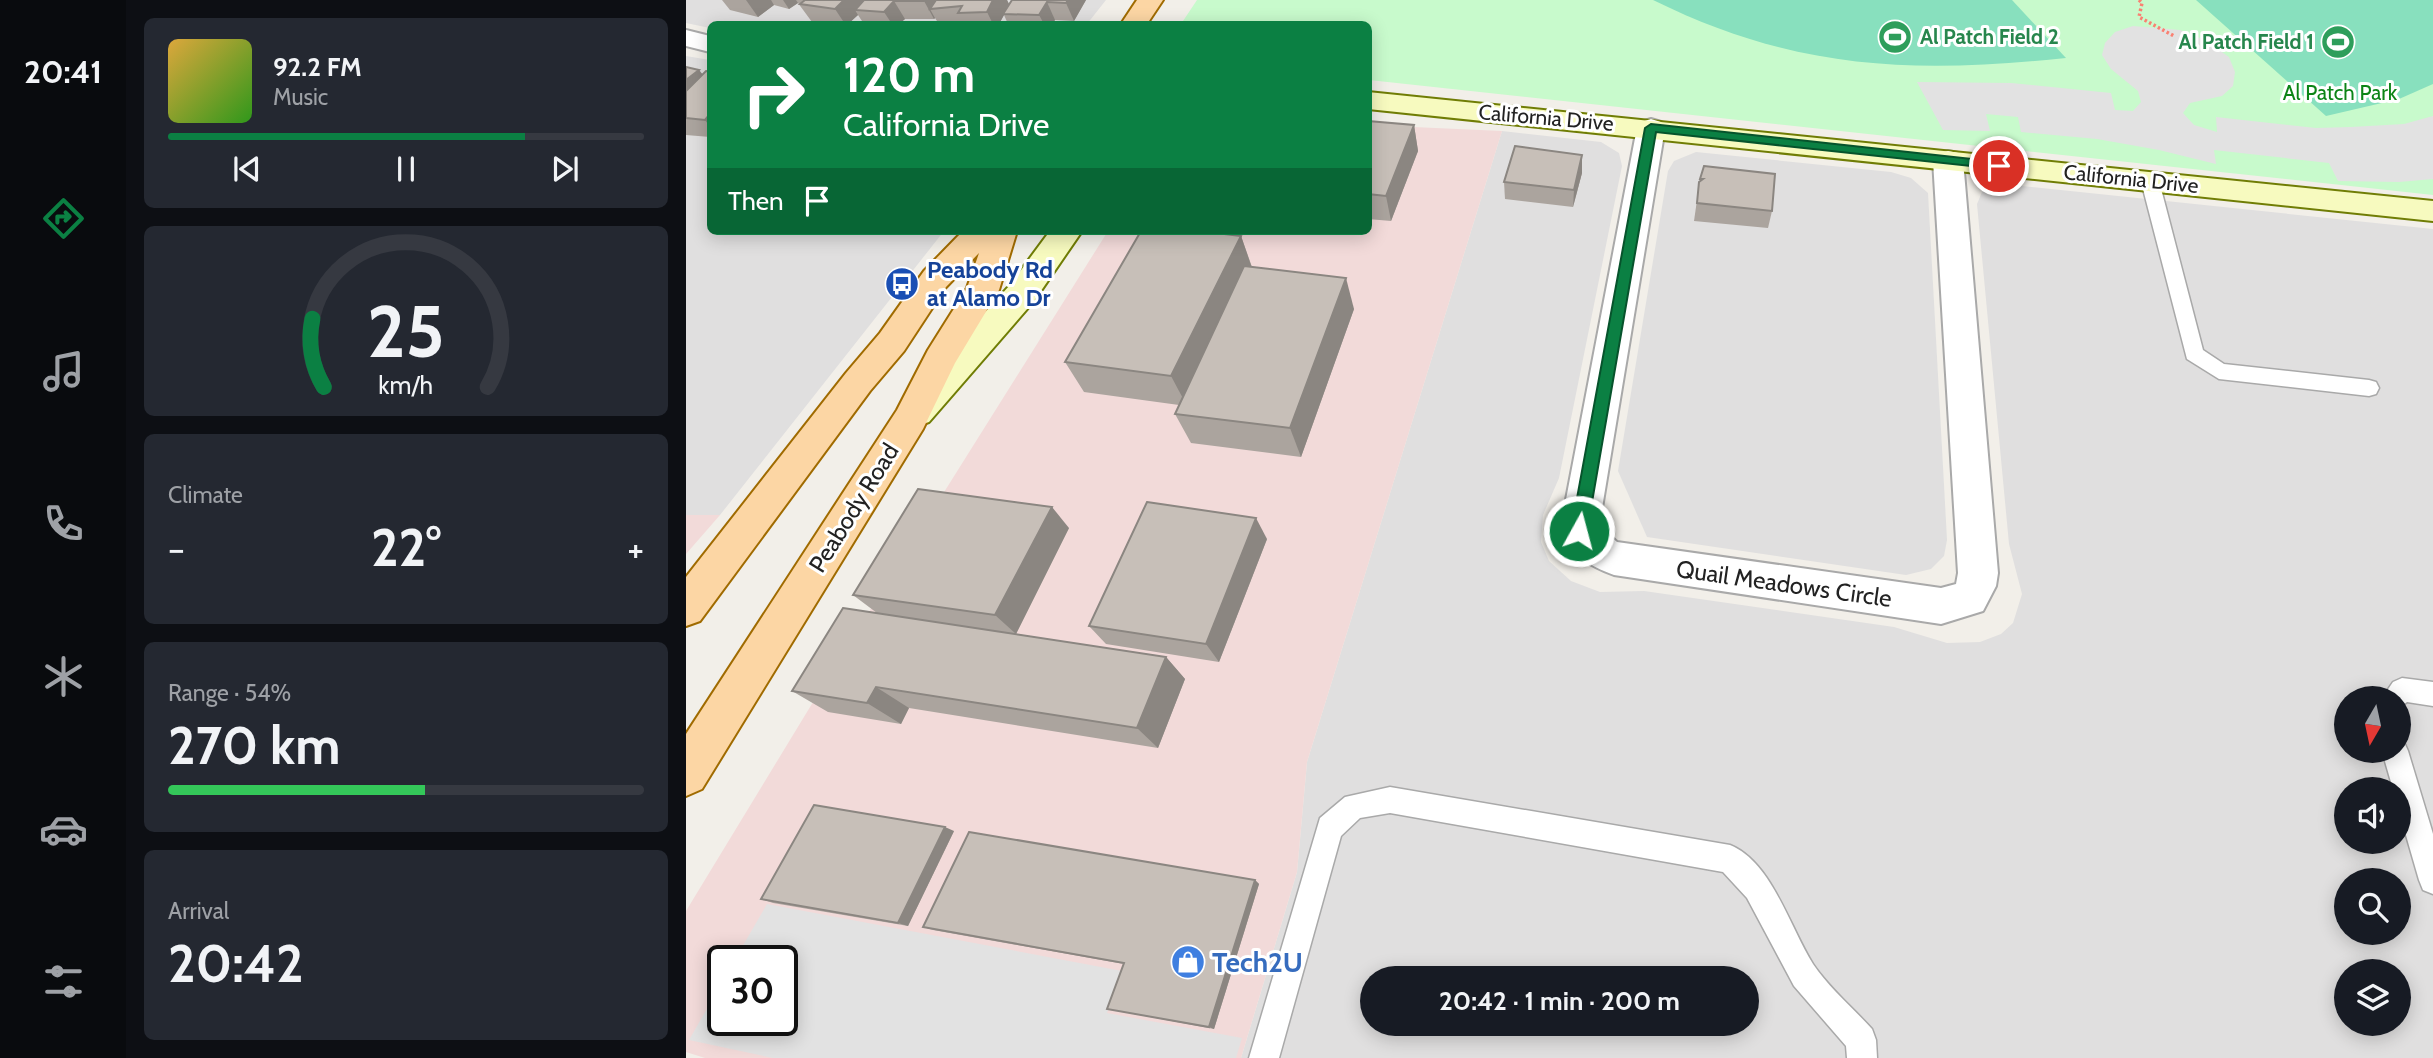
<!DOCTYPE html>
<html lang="en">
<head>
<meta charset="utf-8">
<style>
	:root { --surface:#171b24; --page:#242831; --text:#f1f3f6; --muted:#9ea1a6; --line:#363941; --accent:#0b8043 }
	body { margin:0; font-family:Cabin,sans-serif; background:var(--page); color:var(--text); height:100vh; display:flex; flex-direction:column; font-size:26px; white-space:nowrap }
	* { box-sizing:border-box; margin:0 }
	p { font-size:23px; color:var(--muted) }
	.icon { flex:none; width:38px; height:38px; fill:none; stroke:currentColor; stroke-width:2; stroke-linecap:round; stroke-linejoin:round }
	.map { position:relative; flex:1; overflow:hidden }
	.drawer { display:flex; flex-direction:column; gap:18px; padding:18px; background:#0d0f14; width:560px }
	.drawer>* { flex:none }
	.hud { position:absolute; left:21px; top:21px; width:665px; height:214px; border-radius:10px; box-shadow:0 4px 18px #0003; background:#0b8043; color:#fff; overflow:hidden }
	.needle { width:46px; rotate:189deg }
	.tools { position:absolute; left:1648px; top:686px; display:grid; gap:14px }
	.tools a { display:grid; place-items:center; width:77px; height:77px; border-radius:50%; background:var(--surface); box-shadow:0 4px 18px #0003; font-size:35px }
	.speed { position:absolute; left:21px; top:945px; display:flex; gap:14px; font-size:35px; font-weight:700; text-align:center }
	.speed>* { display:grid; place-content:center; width:91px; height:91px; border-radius:50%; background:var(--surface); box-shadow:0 4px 18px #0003; line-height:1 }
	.speed .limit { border:4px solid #111; border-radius:10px; background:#fff; color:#111 }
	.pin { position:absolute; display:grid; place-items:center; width:60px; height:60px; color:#fff; margin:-30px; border:4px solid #fff; border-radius:50%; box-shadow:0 2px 7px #0007 }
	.me { position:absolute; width:77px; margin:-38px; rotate:7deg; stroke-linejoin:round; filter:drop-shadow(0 0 5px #0008) }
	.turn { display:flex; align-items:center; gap:24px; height:147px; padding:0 21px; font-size:32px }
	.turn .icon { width:91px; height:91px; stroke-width:2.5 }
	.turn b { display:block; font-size:49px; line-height:60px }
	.then { display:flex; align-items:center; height:66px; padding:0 21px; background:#0003; gap:14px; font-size:26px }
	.big { font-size:52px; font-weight:700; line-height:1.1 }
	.drawer .card { flex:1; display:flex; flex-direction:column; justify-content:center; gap:10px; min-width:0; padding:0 24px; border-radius:10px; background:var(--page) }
	.drawer .dial { align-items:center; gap:0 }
	.dial svg { height:182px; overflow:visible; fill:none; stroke:var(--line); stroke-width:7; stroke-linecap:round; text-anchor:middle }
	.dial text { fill:var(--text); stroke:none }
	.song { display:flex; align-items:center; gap:21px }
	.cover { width:84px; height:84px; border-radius:10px; background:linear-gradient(135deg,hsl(40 70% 55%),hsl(110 70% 35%)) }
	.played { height:7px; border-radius:4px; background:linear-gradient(90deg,var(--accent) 75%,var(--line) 75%) }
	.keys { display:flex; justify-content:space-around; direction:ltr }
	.heat { display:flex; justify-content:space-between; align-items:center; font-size:38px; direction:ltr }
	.charge { height:10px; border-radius:5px; background:linear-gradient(90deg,#34c759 54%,var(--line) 0) }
	.trip { position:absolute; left:674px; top:966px; width:399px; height:70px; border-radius:35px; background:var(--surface); box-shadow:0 4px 18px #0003; font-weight:700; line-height:70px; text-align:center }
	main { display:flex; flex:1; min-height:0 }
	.tab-bar { display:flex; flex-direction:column; width:126px; justify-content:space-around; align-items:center; background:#090b0e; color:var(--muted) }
	.tab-bar .icon { width:49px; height:49px }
	.tab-bar .current { color:var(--accent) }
	.tab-bar b { font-size:32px; color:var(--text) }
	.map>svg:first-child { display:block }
</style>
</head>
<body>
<main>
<nav class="tab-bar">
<b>20:41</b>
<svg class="icon current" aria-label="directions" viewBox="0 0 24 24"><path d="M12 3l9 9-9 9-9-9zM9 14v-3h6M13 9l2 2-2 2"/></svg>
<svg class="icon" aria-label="music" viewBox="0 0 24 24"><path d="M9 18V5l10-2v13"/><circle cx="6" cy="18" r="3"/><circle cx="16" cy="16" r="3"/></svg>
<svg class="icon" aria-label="phone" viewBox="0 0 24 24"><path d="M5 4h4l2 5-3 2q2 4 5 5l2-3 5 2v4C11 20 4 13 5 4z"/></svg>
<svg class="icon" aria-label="climate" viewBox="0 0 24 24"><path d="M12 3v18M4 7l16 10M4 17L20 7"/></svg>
<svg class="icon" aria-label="car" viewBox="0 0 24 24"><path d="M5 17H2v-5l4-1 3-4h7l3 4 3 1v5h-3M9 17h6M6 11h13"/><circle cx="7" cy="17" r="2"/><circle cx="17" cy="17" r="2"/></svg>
<svg class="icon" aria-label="filters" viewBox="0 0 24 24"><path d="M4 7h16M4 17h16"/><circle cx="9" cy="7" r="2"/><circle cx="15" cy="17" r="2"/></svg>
</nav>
<section class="drawer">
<div class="card">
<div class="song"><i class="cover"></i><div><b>92.2 FM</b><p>Music</p></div></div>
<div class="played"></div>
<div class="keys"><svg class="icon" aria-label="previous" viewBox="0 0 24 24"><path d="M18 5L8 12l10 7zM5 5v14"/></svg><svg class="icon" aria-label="pause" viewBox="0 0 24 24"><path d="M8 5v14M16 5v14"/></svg><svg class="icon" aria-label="next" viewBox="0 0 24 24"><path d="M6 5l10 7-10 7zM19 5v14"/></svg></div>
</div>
<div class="card dial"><svg viewBox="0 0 100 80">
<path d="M14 69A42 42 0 1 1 86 69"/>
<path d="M14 69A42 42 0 0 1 9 39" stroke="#0b8043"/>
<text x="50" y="56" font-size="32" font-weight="700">25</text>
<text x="50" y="72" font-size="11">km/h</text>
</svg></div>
<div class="card"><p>Climate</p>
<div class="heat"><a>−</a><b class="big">22°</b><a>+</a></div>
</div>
<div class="card"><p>Range · 54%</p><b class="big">270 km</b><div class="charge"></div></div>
<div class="card"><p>Arrival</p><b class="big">20:42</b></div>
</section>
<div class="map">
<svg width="1747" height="1058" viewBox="0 0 1747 1058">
	<rect width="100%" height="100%" fill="#f2efe9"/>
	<g fill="#e0dfdf" fill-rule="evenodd">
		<path d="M 0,0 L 420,0 L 401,24 L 24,24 L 24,28 L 0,23 Z"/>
		<path d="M 0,56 L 24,60 L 24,231 L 258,231 L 34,515 L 0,515 Z"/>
		<path d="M 816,131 L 915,142 L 933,153 L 936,166 L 873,478 L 857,515 L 855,542 L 863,561 L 885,581 L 914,592 L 958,591 L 1208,627 L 1261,643 L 1294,642 L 1315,634 L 1327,623 L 1336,594 L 1323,544 L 1291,204 L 1296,192 L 1310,185 L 1326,185 L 1747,229 L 1747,1058 L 555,1058 L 611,872 L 621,762 ZM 1661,698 L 1713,698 L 1713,751 L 1661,751 ZM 1661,789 L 1713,789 L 1713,842 L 1661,842 ZM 1661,880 L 1713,880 L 1713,933 L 1661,933 ZM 1661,971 L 1713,971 L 1713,1024 L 1661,1024 ZM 686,978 L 1060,978 L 1060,1024 L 686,1024 Z"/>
		<path d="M 1010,152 L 1205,172 L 1225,178 L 1242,193 L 1261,540 L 1258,556 L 1245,569 L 1220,575 L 961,537 L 932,471 L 982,171 L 988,161 Z"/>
	</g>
	<g fill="#f2dad9" fill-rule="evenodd">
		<path d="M 683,125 L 816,131 L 621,762 L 611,872 L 555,1058 L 19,1058 L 0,1052 L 0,911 L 152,661 L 422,231 L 682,231 ZM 37,961 L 96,961 L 96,1020 L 37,1020 Z"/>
		<path d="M 0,515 L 34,515 L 0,554 Z"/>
	</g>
	<path fill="#c8facc" d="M 511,0 L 1747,0 L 1747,195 L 683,80 L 682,24 L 495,24 Z"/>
	<g fill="#88e0be">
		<path d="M 967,0 L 1326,0 L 1380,58 C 1225,74 1109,70 967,0 Z"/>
		<path d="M 1510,0 L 1747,0 L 1747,84 L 1713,99 L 1640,116 Z"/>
	</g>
	<g fill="#e2e2e2">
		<path d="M 1447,26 L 1494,30 L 1519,40 L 1543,57 L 1549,72 L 1547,86 L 1536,96 L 1504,103 L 1497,113 L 1508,125 L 1531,132 L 1530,117 L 1630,128 L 1665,127 L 1718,124 L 1747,116 L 1747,179 L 1713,182 L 1652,181 L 1643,163 L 1528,150 L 1530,164 L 1473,150 L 1411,139 L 1335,132 L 1332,117 L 1300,114 L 1304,131 L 1257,130 L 1231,82 L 1325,83 L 1425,93 L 1429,110 L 1447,111 L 1455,102 L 1452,91 L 1425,69 L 1416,55 L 1419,43 L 1429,32 Z"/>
		<path d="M 81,904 L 436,971 L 421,1013 L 556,1038 L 550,1058 L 87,1058 L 3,1040 L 37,981 L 37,1020 L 96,1020 L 96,961 L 48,961 Z"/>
	</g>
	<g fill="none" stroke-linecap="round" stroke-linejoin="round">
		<g stroke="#a9a9a9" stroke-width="3">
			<g id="lane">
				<path d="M 1464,175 L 1473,181 L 1517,350 L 1538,364 L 1683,380 L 1690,382 L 1693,388 L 1690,394 L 1683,396 L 1533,379 L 1501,359 L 1455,181 Z"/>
				<path d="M 1716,678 L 1747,682 L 1747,706 L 1721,702 L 1713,708 L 1713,698 L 1696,698 L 1707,682 Z"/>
				<path d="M 1713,740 L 1718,742 L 1722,751 L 1747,834 L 1747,894 L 1737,890 L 1733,880 L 1713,811 L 1713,789 L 1707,789 L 1696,751 L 1713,751 Z"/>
				<path d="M 704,787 L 1044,845 C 1086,862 1104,928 1127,964 C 1143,988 1167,1008 1186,1029 L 1190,1040 L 1191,1058 L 1161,1058 L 1160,1046 L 1108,986 L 1061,898 L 1037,872 L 704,813 L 674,818 L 655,836 L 593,1058 L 563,1058 L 634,818 L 659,797 Z"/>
			</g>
		</g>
		<g stroke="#a9a9a9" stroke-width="4">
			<g id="street">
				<path d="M 0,30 L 24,36 L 24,52 L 0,46 Z"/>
				<path d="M 965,119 L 975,122 L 979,128 L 913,526 L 931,542 L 1255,588 L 1270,584 L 1272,573 L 1247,160 L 1252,153 L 1262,151 L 1272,153 L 1277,160 L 1312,573 L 1310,586 L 1297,611 L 1255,624 L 928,575 C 904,566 885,555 874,531 L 951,128 L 955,122 Z"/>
			</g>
		</g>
		<g stroke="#707d05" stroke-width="4">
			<g id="secondary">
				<path d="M 682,92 L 1747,201 L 1747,221 L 682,109 Z"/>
				<path d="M 364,231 L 396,231 L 348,301 L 243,422 L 230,426 L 217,422 L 212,412 L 217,402 L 324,285 Z"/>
			</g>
		</g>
		<g stroke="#a06b00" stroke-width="4">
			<g id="primary">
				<path d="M 451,0 L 477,0 L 461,24 L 435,24 Z"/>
				<path d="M 277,231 L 331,231 L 313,290 L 269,363 L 237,429 L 16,789 L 0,796 L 0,734 L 211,410 L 242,350 L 281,288 L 293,253 L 260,287 L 218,351 L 184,391 L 14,621 L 0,626 L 0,577 L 160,373 L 194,333 L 238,271 Z"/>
			</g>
		</g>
		<path stroke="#fa8072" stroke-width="3.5" stroke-dasharray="2.5 2.5" stroke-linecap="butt" d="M 1453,0 L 1456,3 L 1453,17 L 1488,36"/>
		<use href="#lane" fill="#fff" fill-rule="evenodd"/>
		<use href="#street" fill="#fff" fill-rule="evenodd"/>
		<use href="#secondary" fill="#f7fabf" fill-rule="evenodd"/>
		<use href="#primary" fill="#fcd6a4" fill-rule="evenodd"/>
	</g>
	<g fill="#aba49e">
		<path d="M 36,0 L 321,0 L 323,4 L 326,0 L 400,0 L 388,21 L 369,20 L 366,24 L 322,24 L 318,15 L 313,24 L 253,24 L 249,18 L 248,19 L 219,19 L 213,24 L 178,24 L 172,15 L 162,24 L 145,24 L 126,22 L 112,3 L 103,9 L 88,5 L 72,17 L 44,10 Z"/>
		<path d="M 0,67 L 13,70 L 17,75 L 24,72 L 24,137 L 0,135 Z"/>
		<path d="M 682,121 L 728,125 L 732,151 L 705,221 L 682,219 Z"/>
		<path d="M 896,173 L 887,207 L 819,199 L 818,182 Z"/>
		<path d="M 1014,179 L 1086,211 L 1082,228 L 1008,221 Z"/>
		<path d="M 555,236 L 566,267 L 668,309 L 615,457 L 505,443 L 489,414 L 493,405 L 398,392 L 379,362 Z"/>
		<path d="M 383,528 L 330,634 L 480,657 L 499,679 L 472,748 L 223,708 L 215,724 L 142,712 L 106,691 L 191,613 L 167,595 Z"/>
		<path d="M 581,539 L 533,662 L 420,644 L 403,626 Z"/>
		<path d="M 268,831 L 222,926 L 87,903 L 75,899 Z"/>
		<path d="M 569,880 L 573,884 L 528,1029 L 421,1009 L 438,964 L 247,930 L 237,927 Z"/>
	</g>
	<g fill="#8b8681">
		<path d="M 60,0 L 85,0 L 88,5 L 72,17 Z"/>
		<path d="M 97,0 L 110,0 L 112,3 L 103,9 Z"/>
		<path d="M 158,0 L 188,0 L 169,10 L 172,15 L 162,24 L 159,24 L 149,9 Z"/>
		<path d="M 239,0 L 263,0 L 244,9 L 249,18 L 248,19 L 238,1 Z"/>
		<path d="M 307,0 L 321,0 L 323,4 L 317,14 L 318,15 L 313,24 L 307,24 L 301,12 Z"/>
		<path d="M 382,0 L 400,0 L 388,21 L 380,3 Z"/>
		<path d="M 208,1 L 219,19 L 213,24 L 206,24 L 198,12 Z"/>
		<path d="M 361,2 L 369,20 L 366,24 L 358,24 L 353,15 Z"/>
		<path d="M 13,70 L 24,84 L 0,111 L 0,80 Z"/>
		<path d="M 24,114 L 24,127 L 19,120 Z"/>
		<path d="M 728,125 L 732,151 L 705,221 L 700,196 Z"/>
		<path d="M 896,155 L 896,173 L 887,207 L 888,190 Z"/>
		<path d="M 555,236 L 566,268 L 501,406 L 485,376 Z"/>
		<path d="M 660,278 L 668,309 L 615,457 L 604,428 Z"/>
		<path d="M 366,507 L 383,528 L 330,634 L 309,615 Z"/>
		<path d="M 570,518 L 581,539 L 533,662 L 520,644 Z"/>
		<path d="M 480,657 L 499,679 L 472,748 L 451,728 Z"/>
		<path d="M 190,687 L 223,708 L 215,724 L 181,703 Z"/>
		<path d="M 259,827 L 268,831 L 222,926 L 212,923 Z"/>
		<path d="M 569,880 L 573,884 L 528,1029 L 523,1027 Z"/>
	</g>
	<g fill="#c7bfb8" stroke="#8b8681" stroke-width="2">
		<path d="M 119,0 L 158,0 L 149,9 L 114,4 Z"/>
		<path d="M 178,0 L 239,0 L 238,1 L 208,1 L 198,12 L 169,10 Z"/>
		<path d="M 250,0 L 307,0 L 301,12 L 272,13 L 276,6 L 244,9 Z"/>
		<path d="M 326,0 L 382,0 L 380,3 L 361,2 L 353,15 L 317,14 Z"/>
		<path d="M 0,67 L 13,70 L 0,80 Z"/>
		<path d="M 20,71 L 24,72 L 24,114 L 19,120 L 0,118 L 0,91 Z"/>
		<path d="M 682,121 L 728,125 L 700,196 L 682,194 Z"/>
		<path d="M 829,146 L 896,155 L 888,190 L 818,182 Z"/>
		<path d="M 1018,166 L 1089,174 L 1086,211 L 1011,203 L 1013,182 L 1017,179 L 1014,179 Z"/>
		<path d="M 455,231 L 513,231 L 555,236 L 485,376 L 379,362 Z"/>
		<path d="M 558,266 L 660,278 L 604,428 L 489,414 Z"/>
		<path d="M 232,489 L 366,507 L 309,615 L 167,595 Z"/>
		<path d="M 461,502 L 570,518 L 520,644 L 403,626 Z"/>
		<path d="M 157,608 L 480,657 L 451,728 L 190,687 L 181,703 L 106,691 Z"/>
		<path d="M 128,805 L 259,827 L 212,923 L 75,899 Z"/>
		<path d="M 283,832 L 569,880 L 523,1027 L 421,1009 L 438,963 L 237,927 Z"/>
	</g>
	<path fill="#0b8043" stroke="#07532c" stroke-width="2" d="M 965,124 L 1313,162 L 1319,166 L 1313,169 L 970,132 L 901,531 L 898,536 L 887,536 L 885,531 L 959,128 Z"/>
	<defs>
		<g id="stadium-disc" transform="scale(1.75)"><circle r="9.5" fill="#2e9e5b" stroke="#fff"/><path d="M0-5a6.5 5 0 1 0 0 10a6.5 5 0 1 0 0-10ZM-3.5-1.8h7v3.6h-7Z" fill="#fff"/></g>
		<g id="bus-disc" transform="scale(1.75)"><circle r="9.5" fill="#1a4fb4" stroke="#fff"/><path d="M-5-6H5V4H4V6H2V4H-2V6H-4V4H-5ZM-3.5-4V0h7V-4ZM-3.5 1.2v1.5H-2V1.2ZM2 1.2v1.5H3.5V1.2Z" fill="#fff"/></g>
		<g id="shop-disc" transform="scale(1.75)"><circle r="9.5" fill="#3f7fe0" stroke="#fff"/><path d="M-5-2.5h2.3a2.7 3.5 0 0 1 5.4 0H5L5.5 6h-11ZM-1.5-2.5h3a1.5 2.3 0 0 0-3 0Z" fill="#fff"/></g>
	</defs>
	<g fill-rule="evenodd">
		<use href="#stadium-disc" x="1209" y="37"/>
		<use href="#stadium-disc" x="1652" y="42"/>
		<use href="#bus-disc" x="216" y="284"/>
		<use href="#shop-disc" x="502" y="962"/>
	</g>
	<g text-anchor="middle" stroke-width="6" stroke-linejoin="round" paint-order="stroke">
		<g font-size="21" font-weight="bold" fill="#27864d" stroke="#fff" text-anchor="start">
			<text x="1234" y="44">Al Patch Field 2</text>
			<text x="1628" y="49" text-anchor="end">Al Patch Field 1</text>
		</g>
		<g font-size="21" fill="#0c8416" stroke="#fff">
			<text x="1654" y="100">Al Patch Park</text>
		</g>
		<g font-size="21" fill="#222" stroke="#fff">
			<text transform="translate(860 118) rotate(5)" y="7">California Drive</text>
			<text transform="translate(1445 179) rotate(6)" y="7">California Drive</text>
		</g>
		<g font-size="24" font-weight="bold" fill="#164399" stroke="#fff" text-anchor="start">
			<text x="241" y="278">Peabody Rd<tspan x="241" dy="28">at Alamo Dr</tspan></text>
		</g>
		<g font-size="24" fill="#222" stroke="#fff">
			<text transform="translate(168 508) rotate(-58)" y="8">Peabody Road</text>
			<text transform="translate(1098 584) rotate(8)" y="8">Quail Meadows Circle</text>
		</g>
		<g font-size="28" font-weight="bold" fill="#366cbe" stroke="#fff" text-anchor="start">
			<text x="526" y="972">Tech2U</text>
		</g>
	</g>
</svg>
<div class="tools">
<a><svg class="needle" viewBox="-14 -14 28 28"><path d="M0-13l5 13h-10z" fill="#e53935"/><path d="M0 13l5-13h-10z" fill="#9ea1a6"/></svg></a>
<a><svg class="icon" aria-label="sound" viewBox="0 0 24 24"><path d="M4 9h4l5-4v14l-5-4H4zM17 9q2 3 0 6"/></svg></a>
<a><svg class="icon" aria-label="search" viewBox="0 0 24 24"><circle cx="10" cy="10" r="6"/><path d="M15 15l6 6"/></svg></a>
<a><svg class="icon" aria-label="layers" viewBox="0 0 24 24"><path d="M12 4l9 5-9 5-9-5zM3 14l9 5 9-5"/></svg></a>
</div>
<div class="speed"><div class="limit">30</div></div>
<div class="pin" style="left:1313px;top:166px;background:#d93025"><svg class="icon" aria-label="arrive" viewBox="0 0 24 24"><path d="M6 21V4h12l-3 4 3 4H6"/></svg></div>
<svg class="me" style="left:893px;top:531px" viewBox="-20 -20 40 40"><circle r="17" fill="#0b8043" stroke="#fff" stroke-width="3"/><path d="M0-11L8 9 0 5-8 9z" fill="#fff"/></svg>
<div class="trip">20:42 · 1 min · 200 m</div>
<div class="hud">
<div class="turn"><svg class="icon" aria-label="right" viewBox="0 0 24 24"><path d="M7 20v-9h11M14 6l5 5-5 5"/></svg><div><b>120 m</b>California Drive</div></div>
<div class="then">Then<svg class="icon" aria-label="arrive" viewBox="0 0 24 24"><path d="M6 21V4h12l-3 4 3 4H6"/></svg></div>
</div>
</div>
</main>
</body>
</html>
